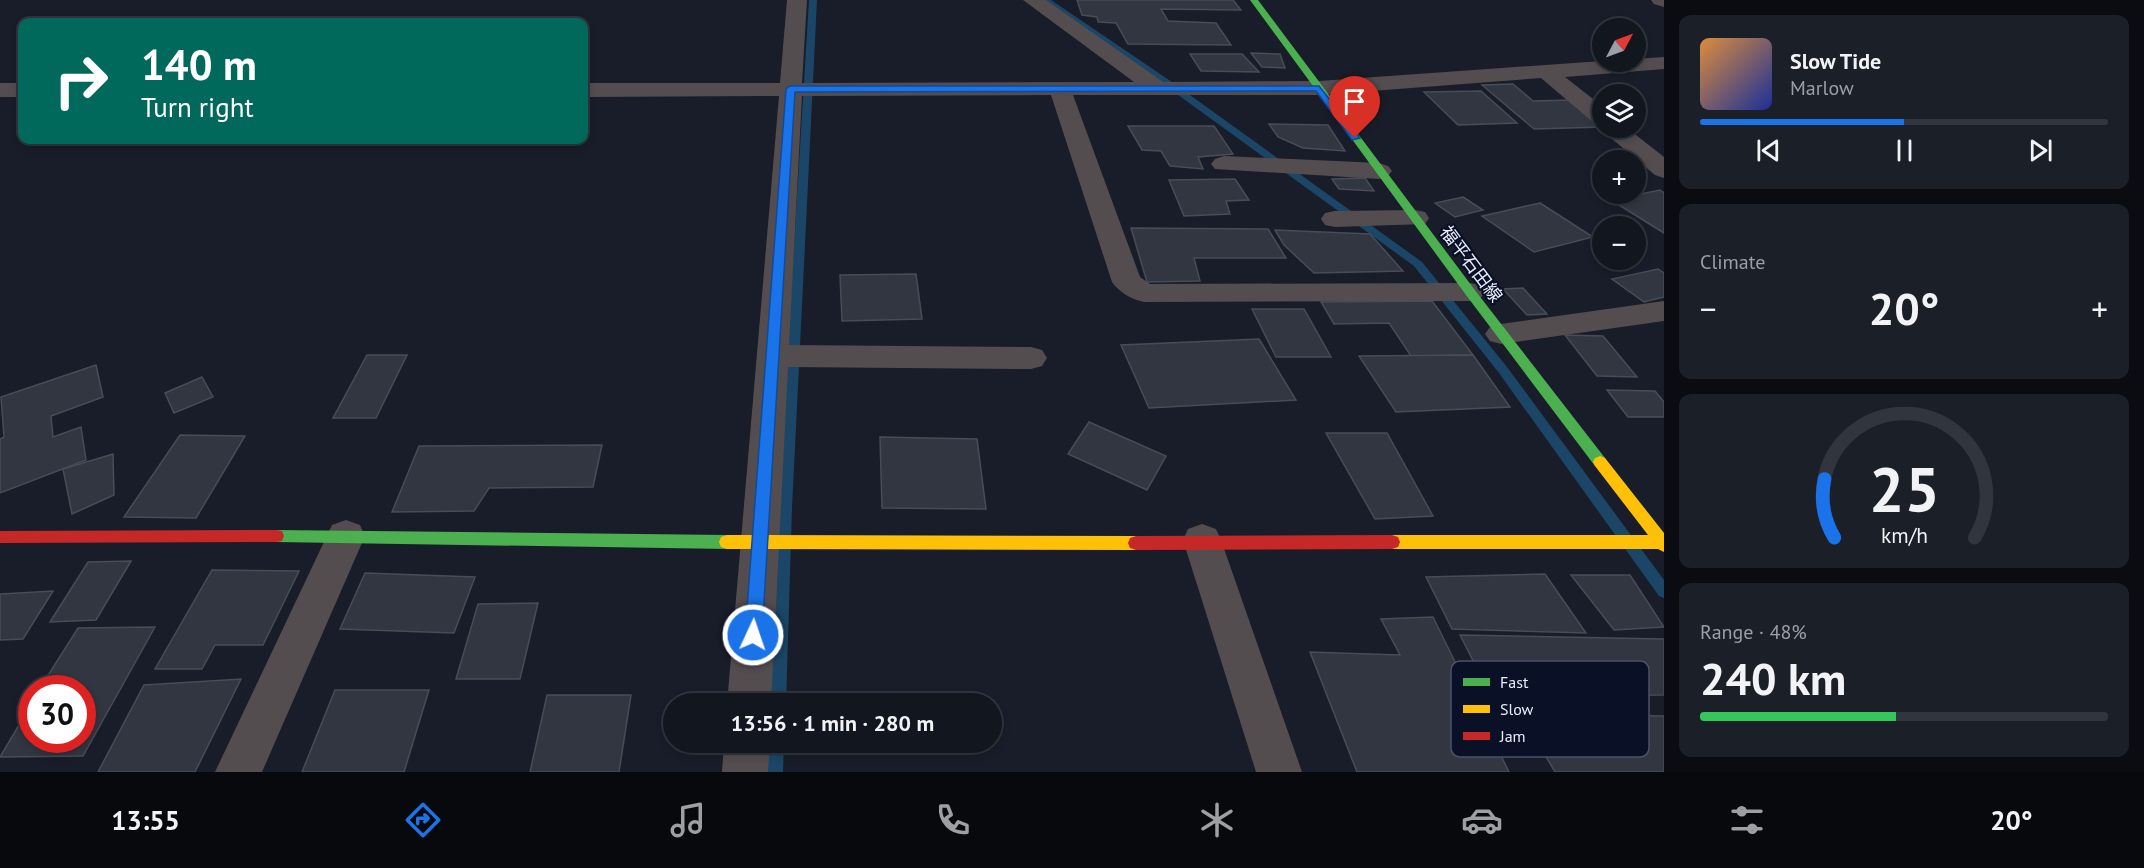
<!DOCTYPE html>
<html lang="en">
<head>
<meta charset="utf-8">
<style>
	:root { --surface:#12161f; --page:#1b1f28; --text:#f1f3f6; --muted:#9c9fa4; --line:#31353d; --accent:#1a73e8 }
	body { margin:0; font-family:"PT Sans","Noto Sans JP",sans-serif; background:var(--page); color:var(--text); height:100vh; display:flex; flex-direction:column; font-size:22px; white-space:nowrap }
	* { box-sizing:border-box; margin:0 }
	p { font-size:20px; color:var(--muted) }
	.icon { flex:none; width:33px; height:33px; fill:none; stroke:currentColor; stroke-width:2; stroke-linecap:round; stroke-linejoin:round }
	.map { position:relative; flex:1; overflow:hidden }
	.panel { display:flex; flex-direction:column; gap:15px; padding:15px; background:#0a0c11; width:480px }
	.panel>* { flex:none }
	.guide { position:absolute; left:18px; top:18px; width:570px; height:126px; border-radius:12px; box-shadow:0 3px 9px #0003,0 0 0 2px var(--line); background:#00695c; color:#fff; overflow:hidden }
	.needle { width:39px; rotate:49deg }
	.tools { position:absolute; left:1592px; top:18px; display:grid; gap:12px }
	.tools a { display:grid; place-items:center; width:54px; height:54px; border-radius:50%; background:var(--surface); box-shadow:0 3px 9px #0003,0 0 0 2px var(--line); font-size:30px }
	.speed { position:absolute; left:18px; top:675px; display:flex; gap:12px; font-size:30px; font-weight:700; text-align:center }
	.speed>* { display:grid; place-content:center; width:78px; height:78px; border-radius:50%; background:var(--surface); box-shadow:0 3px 9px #0003,0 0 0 2px var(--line); line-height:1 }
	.speed .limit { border:9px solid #d22; background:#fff; color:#111 }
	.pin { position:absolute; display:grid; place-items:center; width:51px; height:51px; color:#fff; margin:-62px -26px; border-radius:50% 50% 50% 0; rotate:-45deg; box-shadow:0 0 6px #0007 }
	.pin .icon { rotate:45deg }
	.me { position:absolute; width:66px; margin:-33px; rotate:3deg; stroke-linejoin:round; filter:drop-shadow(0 0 4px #0008) }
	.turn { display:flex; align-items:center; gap:21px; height:126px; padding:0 24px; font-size:27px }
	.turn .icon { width:78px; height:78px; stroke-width:2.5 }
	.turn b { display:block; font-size:42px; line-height:51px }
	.big { font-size:45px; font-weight:600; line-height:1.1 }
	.panel .card { flex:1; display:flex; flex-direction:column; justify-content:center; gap:9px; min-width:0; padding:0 21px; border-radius:12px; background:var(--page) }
	.panel .dial { align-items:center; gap:0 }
	.dial svg { height:156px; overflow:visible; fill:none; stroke:var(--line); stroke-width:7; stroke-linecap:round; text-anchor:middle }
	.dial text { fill:var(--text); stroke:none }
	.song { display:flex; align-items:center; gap:18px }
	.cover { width:72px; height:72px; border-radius:9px; background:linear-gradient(135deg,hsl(30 70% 55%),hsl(230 70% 35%)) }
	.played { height:6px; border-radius:3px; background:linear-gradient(90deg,var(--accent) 50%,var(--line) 50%) }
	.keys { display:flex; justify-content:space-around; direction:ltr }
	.heat { display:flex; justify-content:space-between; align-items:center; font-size:33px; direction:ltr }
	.charge { height:9px; border-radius:4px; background:linear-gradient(90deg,#34c759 48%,var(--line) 0) }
	.trip { position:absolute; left:663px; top:693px; width:339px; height:60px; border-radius:30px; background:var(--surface); box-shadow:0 3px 9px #0003,0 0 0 2px var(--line); font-weight:600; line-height:60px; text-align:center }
	.dock { display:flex; height:96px; justify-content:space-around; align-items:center; background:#07090c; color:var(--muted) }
	.dock .icon { width:42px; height:42px }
	.dock .active { color:var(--accent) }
	.dock b { font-size:27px; color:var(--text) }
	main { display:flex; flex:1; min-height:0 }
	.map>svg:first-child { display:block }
</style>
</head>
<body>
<main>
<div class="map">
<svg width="1664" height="772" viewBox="0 0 1664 772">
	<rect width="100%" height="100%" fill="#181d29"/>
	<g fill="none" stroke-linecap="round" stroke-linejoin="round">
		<g fill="#1c4667" fill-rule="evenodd">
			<path d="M 809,0 L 817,0 L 792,508 L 786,704 L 770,704 L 778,508 Z"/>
			<path d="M 1042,0 L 1051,0 L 1169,80 L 1422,262 L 1507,367 L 1664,580 L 1664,598 L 1659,596 L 1499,373 L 1414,266 L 1163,84 Z"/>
			<path d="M 768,742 L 784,742 L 783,772 L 767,772 Z"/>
		</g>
	</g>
	<g fill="#323640" stroke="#484c56" stroke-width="1.5">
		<path d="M 1077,0 L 1233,0 L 1241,10 L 1161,9 L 1168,21 L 1216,23 L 1231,45 L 1128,44 L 1116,23 L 1098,22 L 1097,17 L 1082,15 Z"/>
		<path d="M 1251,53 L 1280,54 L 1285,68 L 1262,67 Z"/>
		<path d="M 1190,54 L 1242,54 L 1259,72 L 1201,71 Z"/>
		<path d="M 1513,84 L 1533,101 L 1571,100 L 1602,124 L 1602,127 L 1534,129 L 1482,85 Z"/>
		<path d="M 1481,91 L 1517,123 L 1458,125 L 1424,92 Z"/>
		<path d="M 1269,124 L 1328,125 L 1345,151 L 1303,148 L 1278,137 Z"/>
		<path d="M 1128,126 L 1214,126 L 1233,154 L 1198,157 L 1203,169 L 1170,166 L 1161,151 L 1142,150 Z"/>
		<path d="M 1365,178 L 1374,191 L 1339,189 L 1332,179 Z"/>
		<path d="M 1235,179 L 1249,200 L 1226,201 L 1230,214 L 1184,216 L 1169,180 Z"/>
		<path d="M 1660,190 L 1664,193 L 1664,233 L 1611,200 Z"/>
		<path d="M 1463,197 L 1483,210 L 1455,217 L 1435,203 Z"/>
		<path d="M 1540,203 L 1593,237 L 1534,252 L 1482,216 Z"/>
		<path d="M 1131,228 L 1268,229 L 1286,258 L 1194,258 L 1200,281 L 1147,282 Z"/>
		<path d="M 1275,230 L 1370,234 L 1403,271 L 1314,273 L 1284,245 Z"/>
		<path d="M 1658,269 L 1664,273 L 1664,297 L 1644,302 L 1612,279 Z"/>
		<path d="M 916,274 L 922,319 L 842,321 L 840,275 Z"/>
		<path d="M 1523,288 L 1547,314 L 1527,315 L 1503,289 Z"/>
		<path d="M 1432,301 L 1473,355 L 1411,356 L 1389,323 L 1334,324 L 1321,302 Z"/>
		<path d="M 1252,309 L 1304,309 L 1331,357 L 1276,357 Z"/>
		<path d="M 1565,335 L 1603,336 L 1637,377 L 1597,376 Z"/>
		<path d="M 1259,339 L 1296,400 L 1149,408 L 1121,345 Z"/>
		<path d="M 367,355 L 407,355 L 376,418 L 333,418 Z"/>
		<path d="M 1473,355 L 1510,407 L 1396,412 L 1359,356 Z"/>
		<path d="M 96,365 L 103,397 L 51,416 L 53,437 L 81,427 L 86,460 L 0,493 L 0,439 L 4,437 L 1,397 Z"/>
		<path d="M 202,377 L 213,397 L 174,413 L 165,393 Z"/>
		<path d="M 1607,390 L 1655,391 L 1664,402 L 1664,417 L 1628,417 Z"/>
		<path d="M 1089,422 L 1166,456 L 1147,490 L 1068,454 Z"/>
		<path d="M 1326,433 L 1387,433 L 1433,516 L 1375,519 Z"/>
		<path d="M 180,435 L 245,436 L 196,518 L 124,517 Z"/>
		<path d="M 880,437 L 977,439 L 986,509 L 882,508 Z"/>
		<path d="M 602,445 L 593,487 L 489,488 L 474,511 L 392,512 L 419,446 Z"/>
		<path d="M 113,454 L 114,495 L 72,514 L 63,469 Z"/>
		<path d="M 131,561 L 96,620 L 50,622 L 88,562 Z"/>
		<path d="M 212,570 L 299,571 L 263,645 L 215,645 L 202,669 L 155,669 Z"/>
		<path d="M 365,573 L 475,577 L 454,633 L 340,629 Z"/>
		<path d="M 1545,574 L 1586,633 L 1452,629 L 1426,577 Z"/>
		<path d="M 1571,575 L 1630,575 L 1664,627 L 1614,630 Z"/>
		<path d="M 53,591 L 23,639 L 0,640 L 0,594 Z"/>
		<path d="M 538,603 L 520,679 L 456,679 L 478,604 Z"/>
		<path d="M 1433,617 L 1509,772 L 1357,772 L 1310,652 L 1400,655 L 1381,619 Z"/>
		<path d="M 155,627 L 83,756 L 0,757 L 32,703 L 32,740 L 82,740 L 82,688 L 40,688 L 78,628 Z"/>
		<path d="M 1460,635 L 1664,639 L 1664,695 L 1491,696 Z"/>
		<path d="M 241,679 L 195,772 L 98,772 L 144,685 Z"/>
		<path d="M 335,690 L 429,690 L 404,772 L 302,772 Z"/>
		<path d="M 547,695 L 631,695 L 619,772 L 530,772 Z"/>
		<path d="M 1521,714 L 1664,716 L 1664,772 L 1555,772 Z"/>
	</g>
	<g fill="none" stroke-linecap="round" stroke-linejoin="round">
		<g fill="#544d4f" fill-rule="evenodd">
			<path d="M 787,0 L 807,0 L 802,83 L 1134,82 L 1023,0 L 1046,0 L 1163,82 L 1319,81 L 1602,61 L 1635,62 L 1635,59 L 1664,57 L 1664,69 L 1565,77 L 1602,106 L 1602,125 L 1594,123 L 1541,78 L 1319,95 L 1073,95 L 1140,277 L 1150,284 L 1470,283 L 1480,285 L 1485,292 L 1480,299 L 1470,301 L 1144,302 C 1131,299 1120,293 1112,282 L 1051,95 L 802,96 L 789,345 L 1031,347 L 1042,350 L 1047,358 L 1042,366 L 1031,369 L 788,367 L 771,704 L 727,704 L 779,96 L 584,97 L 584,83 L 780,83 Z"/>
			<path d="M 1651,0 L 1664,0 L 1664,7 L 1654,4 Z"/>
			<rect x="0" y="83" width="22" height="14"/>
			<path d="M 1602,127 L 1627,128 L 1664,157 L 1664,178 L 1655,175 L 1605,133 Z"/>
			<path d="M 1224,156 L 1379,163 L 1388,166 L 1392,171 L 1388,176 L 1379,179 L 1215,169 L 1211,164 L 1215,159 Z"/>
			<path d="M 1415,210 L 1425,212 L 1429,218 L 1425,224 L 1335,227 L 1325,225 L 1321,219 L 1325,213 L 1335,211 Z"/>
			<path d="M 1664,301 L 1664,321 L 1501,344 L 1490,341 L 1485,334 L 1490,327 L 1501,324 Z"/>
			<path d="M 346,520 L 360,525 L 365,536 L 262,772 L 215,772 L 332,525 Z"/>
			<path d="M 1202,524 L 1216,529 L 1221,540 L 1302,772 L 1256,772 L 1183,540 L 1188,529 Z"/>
			<path d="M 724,742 L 770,742 L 768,772 L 722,772 Z"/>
		</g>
		<g fill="#4caf50" fill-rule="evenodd">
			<path d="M 1250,0 L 1258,0 L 1474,289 L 1605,458 L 1607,462 L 1605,466 L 1595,466 L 1466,295 Z"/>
			<path d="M 276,530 L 727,535 L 733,537 L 735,542 L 733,547 L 727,549 L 276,542 L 270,541 L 268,536 L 270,531 Z"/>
		</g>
		<g fill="#ffc107" fill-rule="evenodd">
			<path d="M 1600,456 L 1605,458 L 1664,533 L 1664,552 L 1658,549 L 1392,549 L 1386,547 L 1384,542 L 1386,537 L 1392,535 L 1648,535 L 1595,466 L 1593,462 L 1595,458 Z"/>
			<path d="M 727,535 L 1136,536 L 1142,538 L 1144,543 L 1142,548 L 1136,550 L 727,549 L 721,547 L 719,542 L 721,537 Z"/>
		</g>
		<g fill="#c62828" fill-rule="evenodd">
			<path d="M 276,530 L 282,531 L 284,536 L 282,541 L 276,542 L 0,543 L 0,531 Z"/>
			<path d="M 1392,535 L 1398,537 L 1400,542 L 1398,547 L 1392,549 L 1136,550 L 1130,548 L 1128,543 L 1130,538 L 1136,536 Z"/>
		</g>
	</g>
	<path fill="#1a73e8" stroke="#114b97" stroke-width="1.5" d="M 790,86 L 1319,86 L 1360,138 L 1352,140 L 1316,91 L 795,92 L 762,635 L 759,640 L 753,642 L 747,640 L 745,635 L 786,89 Z"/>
	<g text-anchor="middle" stroke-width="4.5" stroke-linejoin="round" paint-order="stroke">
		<g font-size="18" fill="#e8eefd" stroke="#0a1025">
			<text transform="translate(1471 264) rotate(53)" y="6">福平石田線</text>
		</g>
	</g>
	<rect x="1451" y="661" width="198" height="96" rx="9" fill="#0a1025" stroke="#4d5366" stroke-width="1.5"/>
	<rect x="1463" y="678" width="27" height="8" fill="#4caf50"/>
	<rect x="1463" y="705" width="27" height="8" fill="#ffc107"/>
	<rect x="1463" y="732" width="27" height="8" fill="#c62828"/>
	<g font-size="16" fill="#e8eefd">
		<text x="1500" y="688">Fast</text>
		<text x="1500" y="715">Slow</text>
		<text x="1500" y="742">Jam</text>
	</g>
</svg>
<div class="tools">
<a><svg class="needle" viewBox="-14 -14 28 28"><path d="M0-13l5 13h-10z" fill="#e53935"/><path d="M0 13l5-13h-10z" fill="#9c9fa4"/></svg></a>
<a><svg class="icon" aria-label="layers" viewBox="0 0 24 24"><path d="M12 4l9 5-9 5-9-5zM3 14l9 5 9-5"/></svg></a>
<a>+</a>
<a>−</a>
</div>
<div class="speed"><div class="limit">30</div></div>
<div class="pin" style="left:1355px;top:138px;background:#d93025"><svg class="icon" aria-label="arrive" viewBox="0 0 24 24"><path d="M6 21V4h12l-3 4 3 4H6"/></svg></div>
<svg class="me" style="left:753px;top:635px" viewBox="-20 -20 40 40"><circle r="17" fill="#1a73e8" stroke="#fff" stroke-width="3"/><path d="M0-11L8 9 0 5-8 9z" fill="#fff"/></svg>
<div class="trip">13:56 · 1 min · 280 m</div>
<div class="guide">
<div class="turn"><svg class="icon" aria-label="right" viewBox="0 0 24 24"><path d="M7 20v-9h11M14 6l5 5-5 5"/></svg><div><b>140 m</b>Turn right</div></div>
</div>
</div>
<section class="panel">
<div class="card">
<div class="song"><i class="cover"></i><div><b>Slow Tide</b><p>Marlow</p></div></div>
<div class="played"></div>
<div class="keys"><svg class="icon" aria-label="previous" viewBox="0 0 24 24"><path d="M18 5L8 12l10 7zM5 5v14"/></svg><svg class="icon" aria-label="pause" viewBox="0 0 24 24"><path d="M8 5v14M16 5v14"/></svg><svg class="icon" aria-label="next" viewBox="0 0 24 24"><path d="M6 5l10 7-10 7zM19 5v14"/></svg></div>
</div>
<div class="card"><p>Climate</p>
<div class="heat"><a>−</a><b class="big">20°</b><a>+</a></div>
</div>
<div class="card dial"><svg viewBox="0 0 100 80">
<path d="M14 69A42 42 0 1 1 86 69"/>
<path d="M14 69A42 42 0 0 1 9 39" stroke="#1a73e8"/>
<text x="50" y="56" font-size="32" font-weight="700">25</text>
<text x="50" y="72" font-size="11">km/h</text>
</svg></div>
<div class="card"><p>Range · 48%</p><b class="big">240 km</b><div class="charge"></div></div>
</section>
</main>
<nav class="dock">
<b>13:55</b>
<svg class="icon active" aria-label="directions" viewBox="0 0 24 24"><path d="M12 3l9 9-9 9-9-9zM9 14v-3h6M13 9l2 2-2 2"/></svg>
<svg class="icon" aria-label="music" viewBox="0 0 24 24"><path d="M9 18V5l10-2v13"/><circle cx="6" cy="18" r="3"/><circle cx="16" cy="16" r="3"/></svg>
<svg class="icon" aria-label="phone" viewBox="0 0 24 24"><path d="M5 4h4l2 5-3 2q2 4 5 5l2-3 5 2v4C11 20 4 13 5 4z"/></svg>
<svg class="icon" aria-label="climate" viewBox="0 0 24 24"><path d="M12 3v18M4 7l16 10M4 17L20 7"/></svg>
<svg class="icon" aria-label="car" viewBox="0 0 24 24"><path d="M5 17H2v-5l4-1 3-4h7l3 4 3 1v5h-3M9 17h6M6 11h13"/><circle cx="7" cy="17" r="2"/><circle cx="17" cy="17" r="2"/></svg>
<svg class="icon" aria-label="filters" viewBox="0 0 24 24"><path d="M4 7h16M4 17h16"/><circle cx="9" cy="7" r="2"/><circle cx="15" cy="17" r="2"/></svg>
<b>20°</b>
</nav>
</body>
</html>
